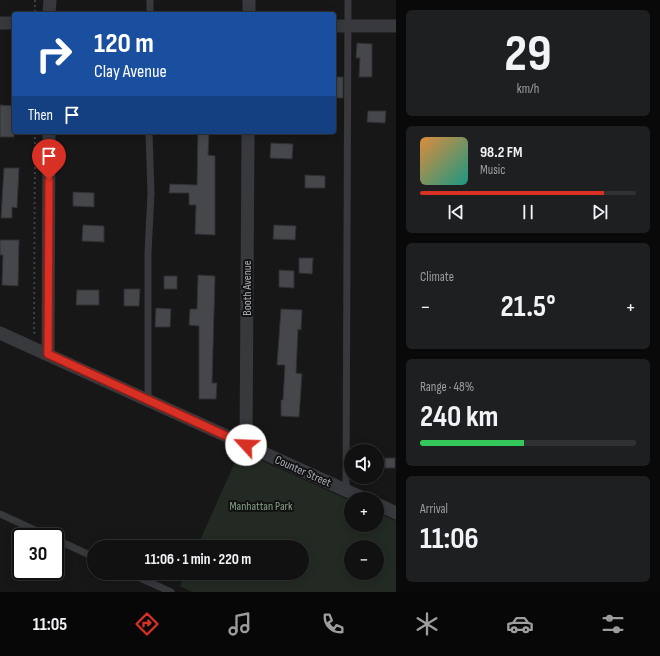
<!DOCTYPE html>
<html lang="en">
<head>
<meta charset="utf-8">
<style>
	:root { --surface:#111112; --page:#1e1f20; --text:#f1f3f6; --muted:#9c9d9f; --line:#303132; --accent:#d93025 }
	body { margin:0; font-family:"Sofia Sans Condensed",sans-serif; background:var(--page); color:var(--text); height:100vh; display:flex; flex-direction:column; font-size:15px; white-space:nowrap }
	* { box-sizing:border-box; margin:0 }
	p { font-size:13px; color:var(--muted) }
	.icon { flex:none; width:22px; height:22px; fill:none; stroke:currentColor; stroke-width:2; stroke-linecap:round; stroke-linejoin:round }
	.map { position:relative; flex:1; overflow:hidden }
	.side { display:flex; flex-direction:column; gap:10px; padding:10px; background:#09090a; width:264px }
	.side>* { flex:none }
	.hud { position:absolute; left:12px; top:12px; width:324px; height:122px; border-radius:4px; box-shadow:0 2px 10px #0003,0 0 0 1px var(--line); background:#1a4fa0; color:#fff; overflow:hidden }
	.buttons { position:absolute; left:344px; top:444px; display:grid; gap:8px }
	.buttons a { display:grid; place-items:center; width:40px; height:40px; border-radius:50%; background:var(--surface); box-shadow:0 2px 10px #0003,0 0 0 1px var(--line); font-size:20px }
	.speed { position:absolute; left:12px; top:528px; display:flex; gap:8px; font-size:20px; font-weight:700; text-align:center }
	.speed>* { display:grid; place-content:center; width:52px; height:52px; border-radius:50%; background:var(--surface); box-shadow:0 2px 10px #0003,0 0 0 1px var(--line); line-height:1 }
	.speed .limit { border:2px solid #111; border-radius:6px; background:#fff; color:#111 }
	.pin { position:absolute; display:grid; place-items:center; width:34px; height:34px; color:#fff; margin:-41px -17px; border-radius:50% 50% 50% 0; rotate:-45deg; box-shadow:0 0 4px #0007 }
	.pin .icon { rotate:45deg }
	.me { position:absolute; width:44px; margin:-22px; rotate:295deg; stroke-linejoin:round; filter:drop-shadow(0 0 3px #0008) }
	.turn { display:flex; align-items:center; gap:14px; height:84px; padding:0 16px; font-size:18px }
	.turn .icon { width:52px; height:52px; stroke-width:2.5 }
	.turn b { display:block; font-size:28px; line-height:34px }
	.then { display:flex; align-items:center; height:38px; padding:0 16px; background:#0003; gap:8px; font-size:15px }
	.big { font-size:30px; font-weight:700; line-height:1.1 }
	.side .widget { flex:1; display:flex; flex-direction:column; justify-content:center; gap:6px; min-width:0; padding:0 14px; border-radius:6px; background:var(--page) }
	.side .dial { align-items:center; gap:0 }
	.dial b { font-size:52px; line-height:1 }
	.song { display:flex; align-items:center; gap:12px }
	.cover { width:48px; height:48px; border-radius:6px; background:linear-gradient(135deg,hsl(30 70% 55%),hsl(170 70% 35%)) }
	.played { height:4px; border-radius:2px; background:linear-gradient(90deg,var(--accent) 85%,var(--line) 85%) }
	.keys { display:flex; justify-content:space-around; direction:ltr }
	.heat { display:flex; justify-content:space-between; align-items:center; font-size:22px; direction:ltr }
	.charge { height:6px; border-radius:3px; background:linear-gradient(90deg,#34c759 48%,var(--line) 0) }
	.trip { position:absolute; left:87px; top:540px; width:222px; height:40px; border-radius:20px; background:var(--surface); box-shadow:0 2px 10px #0003,0 0 0 1px var(--line); font-weight:700; line-height:40px; text-align:center }
	.tab-bar { display:flex; height:64px; justify-content:space-around; align-items:center; background:#070707; color:var(--muted) }
	.tab-bar .icon { width:28px; height:28px }
	.tab-bar .selected { color:var(--accent) }
	.tab-bar b { font-size:18px; color:var(--text) }
	main { display:flex; flex:1; min-height:0 }
	.map>svg:first-child { display:block }
</style>
</head>
<body>
<main>
<div class="map">
<svg width="396" height="592" viewBox="0 0 396 592">
	<rect width="100%" height="100%" fill="#171718"/>
	<path fill="#232a24" fill-rule="evenodd" d="M 240,451 L 351,501 L 351,525 L 377,525 L 377,513 L 396,521 L 396,592 L 192,592 L 180,586 L 186,573 L 302,573 L 302,547 L 197,547 ZM 351,547 L 377,547 L 377,573 L 351,573 Z"/>
	<g fill="#46474b" stroke="#313134">
		<path d="M 357,43 L 372,44 L 372,77 L 359,77 L 360,58 L 356,58 Z"/>
		<rect x="334" y="77" width="9" height="21"/>
		<path d="M 0,105 L 14,106 L 14,137 L 0,137 Z"/>
		<path d="M 368,111 L 386,111 L 385,123 L 367,122 Z"/>
		<path d="M 198,132 L 209,132 L 208,155 L 215,156 L 215,235 L 195,234 L 196,205 L 189,205 L 189,193 L 169,193 L 170,184 L 197,185 Z"/>
		<path d="M 271,143 L 293,144 L 292,159 L 270,158 Z"/>
		<path d="M 4,168 L 19,168 L 17,208 L 12,207 L 12,218 L 1,218 Z"/>
		<path d="M 305,175 L 325,176 L 325,188 L 305,188 Z"/>
		<path d="M 73,192 L 94,193 L 94,207 L 73,206 Z"/>
		<path d="M 83,225 L 104,226 L 104,242 L 82,241 Z"/>
		<path d="M 274,225 L 296,226 L 295,240 L 273,239 Z"/>
		<path d="M 0,240 L 19,240 L 18,286 L 2,285 L 3,255 L 0,255 Z"/>
		<path d="M 299,258 L 313,258 L 312,274 L 299,273 Z"/>
		<path d="M 279,270 L 294,271 L 294,288 L 279,287 Z"/>
		<path d="M 198,275 L 215,276 L 212,383 L 217,383 L 216,399 L 199,399 L 199,326 L 189,325 L 190,309 L 197,309 Z"/>
		<rect x="164" y="276" width="13" height="13"/>
		<path d="M 124,289 L 140,289 L 139,306 L 124,306 Z"/>
		<path d="M 77,290 L 99,290 L 99,305 L 76,305 Z"/>
		<path d="M 156,308 L 171,309 L 170,327 L 155,327 Z"/>
		<path d="M 281,309 L 302,310 L 301,330 L 298,329 L 296,373 L 302,374 L 299,417 L 281,416 L 281,400 L 283,400 L 285,365 L 277,365 Z"/>
		<rect x="385" y="458" width="10" height="10"/>
	</g>
	<g fill="none" stroke-linecap="round" stroke-linejoin="round">
		<g stroke="#3e4044" stroke-width="2" stroke-dasharray="2 3" stroke-linecap="butt">
			<path d="M 35,12 L 35,0"/>
			<path d="M 35,132 L 34,332 L 35,334"/>
		</g>
		<g stroke="#38393d" stroke-width="7">
			<path d="M 150,14 L 150,0"/>
			<path d="M 148,400 L 148,253 L 151,193 L 149,132"/>
			<path d="M 346,490 L 348,0"/>
			<path d="M 0,514 L 50,537"/>
			<path d="M 55,539 L 94,557"/>
			<path d="M 129,573 L 171,592"/>
		</g>
		<g stroke="#38393d" stroke-width="13">
			<path d="M 49,14 L 50,0"/>
			<path d="M 249,14 L 249,0"/>
			<path d="M 0,23 L 14,23"/>
			<path d="M 334,26 L 396,26"/>
			<path d="M 0,333 L 365,499"/>
			<path d="M 48,354 L 49,132"/>
			<path d="M 246,445 L 248,132"/>
			<path d="M 377,504 L 396,513"/>
		</g>
	</g>
	<g fill="none" stroke-linecap="round" stroke-linejoin="round">
		<g stroke="#8d1f18" stroke-width="10">
			<path id="route" d="M 49,180 L 48,354 L 246,445"/>
		</g>
		<use href="#route" stroke="#d93025" stroke-width="7"/>
	</g>
	<g text-anchor="middle" stroke-width="4" stroke-linejoin="round" paint-order="stroke">
		<g font-size="12" fill="#aaafb7" stroke="#121213">
			<text transform="translate(247 288) rotate(-90)" y="4">Booth Avenue</text>
			<text transform="translate(303 471) rotate(24)" y="4">Counter Street</text>
		</g>
		<g font-size="12" fill="#83a083" stroke="#121213">
			<text x="261" y="510">Manhattan Park</text>
		</g>
	</g>
</svg>
<div class="buttons">
<a><svg class="icon" aria-label="sound" viewBox="0 0 24 24"><path d="M4 9h4l5-4v14l-5-4H4zM17 9q2 3 0 6"/></svg></a>
<a>+</a>
<a>−</a>
</div>
<div class="speed"><div class="limit">30</div></div>
<div class="pin" style="left:49px;top:180px;background:#d93025"><svg class="icon" aria-label="arrive" viewBox="0 0 24 24"><path d="M6 21V4h12l-3 4 3 4H6"/></svg></div>
<svg class="me" style="left:246px;top:445px" viewBox="-20 -20 40 40"><circle r="19" fill="#fff"/><path d="M0-13L10 11 0 6-10 11z" fill="#d93025"/></svg>
<div class="trip">11:06 · 1 min · 220 m</div>
<div class="hud">
<div class="turn"><svg class="icon" aria-label="right" viewBox="0 0 24 24"><path d="M7 20v-9h11M14 6l5 5-5 5"/></svg><div><b>120 m</b>Clay Avenue</div></div>
<div class="then">Then<svg class="icon" aria-label="arrive" viewBox="0 0 24 24"><path d="M6 21V4h12l-3 4 3 4H6"/></svg></div>
</div>
</div>
<section class="side">
<div class="widget dial"><b>29</b><p>km/h</p></div>
<div class="widget">
<div class="song"><i class="cover"></i><div><b>98.2 FM</b><p>Music</p></div></div>
<div class="played"></div>
<div class="keys"><svg class="icon" aria-label="previous" viewBox="0 0 24 24"><path d="M18 5L8 12l10 7zM5 5v14"/></svg><svg class="icon" aria-label="pause" viewBox="0 0 24 24"><path d="M8 5v14M16 5v14"/></svg><svg class="icon" aria-label="next" viewBox="0 0 24 24"><path d="M6 5l10 7-10 7zM19 5v14"/></svg></div>
</div>
<div class="widget"><p>Climate</p>
<div class="heat"><a>−</a><b class="big">21.5°</b><a>+</a></div>
</div>
<div class="widget"><p>Range · 48%</p><b class="big">240 km</b><div class="charge"></div></div>
<div class="widget"><p>Arrival</p><b class="big">11:06</b></div>
</section>
</main>
<nav class="tab-bar">
<b>11:05</b>
<svg class="icon selected" aria-label="directions" viewBox="0 0 24 24"><path d="M12 3l9 9-9 9-9-9zM9 14v-3h6M13 9l2 2-2 2"/></svg>
<svg class="icon" aria-label="music" viewBox="0 0 24 24"><path d="M9 18V5l10-2v13"/><circle cx="6" cy="18" r="3"/><circle cx="16" cy="16" r="3"/></svg>
<svg class="icon" aria-label="phone" viewBox="0 0 24 24"><path d="M5 4h4l2 5-3 2q2 4 5 5l2-3 5 2v4C11 20 4 13 5 4z"/></svg>
<svg class="icon" aria-label="climate" viewBox="0 0 24 24"><path d="M12 3v18M4 7l16 10M4 17L20 7"/></svg>
<svg class="icon" aria-label="car" viewBox="0 0 24 24"><path d="M5 17H2v-5l4-1 3-4h7l3 4 3 1v5h-3M9 17h6M6 11h13"/><circle cx="7" cy="17" r="2"/><circle cx="17" cy="17" r="2"/></svg>
<svg class="icon" aria-label="filters" viewBox="0 0 24 24"><path d="M4 7h16M4 17h16"/><circle cx="9" cy="7" r="2"/><circle cx="15" cy="17" r="2"/></svg>
</nav>
</body>
</html>
